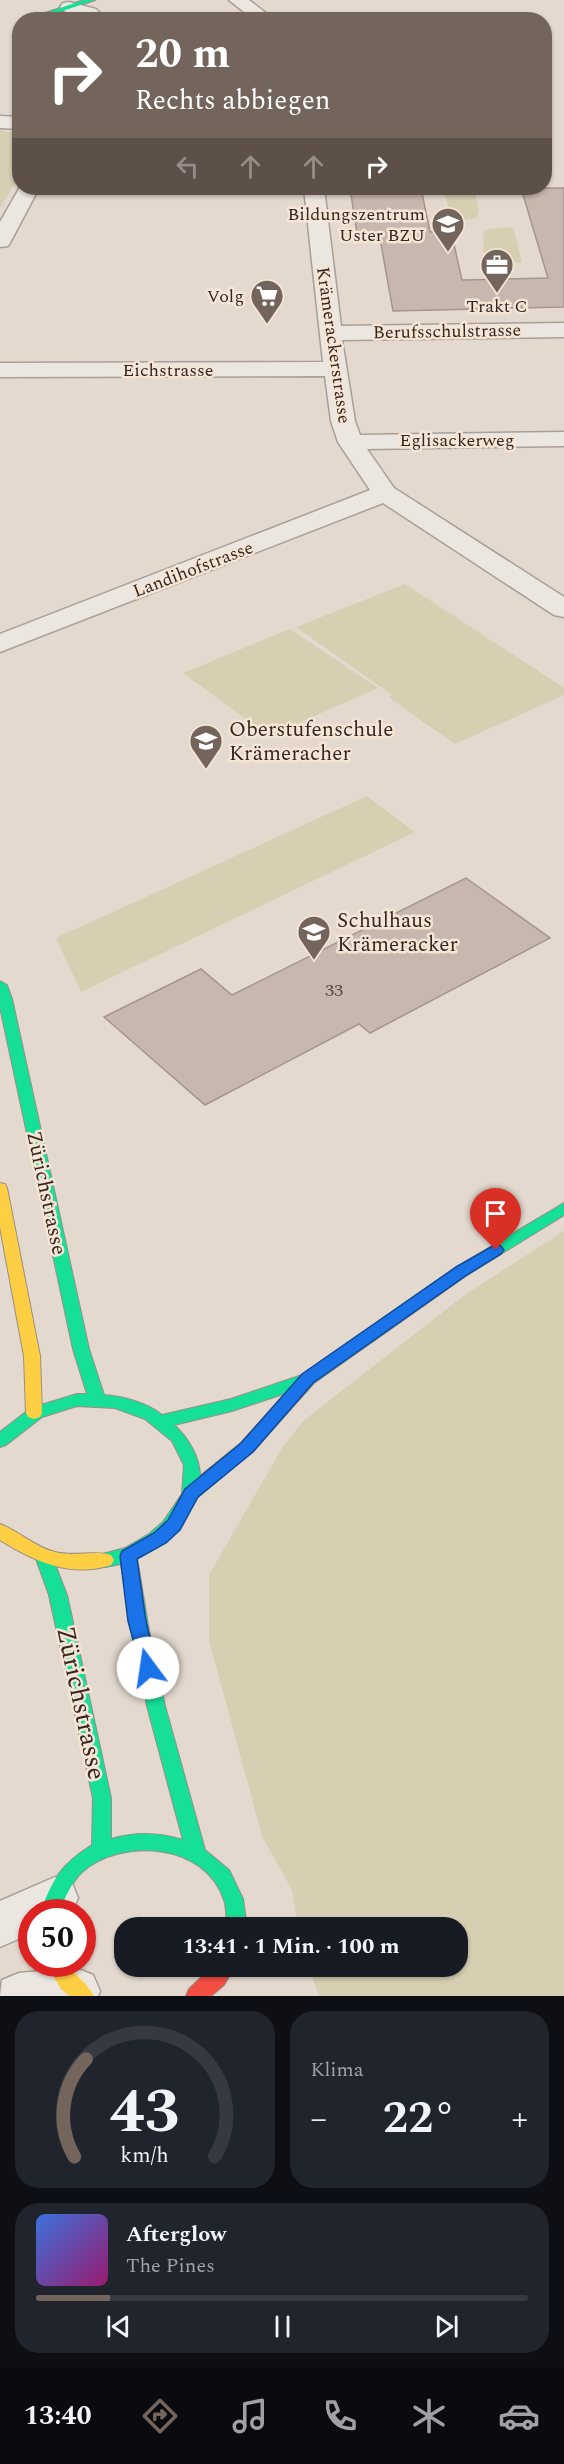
<!DOCTYPE html>
<html lang="de">
<head>
<meta charset="utf-8">
<style>
	:root { --surface:#171b24; --page:#20242c; --text:#f1f3f6; --muted:#9ea1a6; --line:#363941; --accent:#74655c }
	body { margin:0; font-family:Spectral,serif; background:var(--page); color:var(--text); height:100vh; display:flex; flex-direction:column; font-size:22px; white-space:nowrap }
	* { box-sizing:border-box; margin:0 }
	p { font-size:20px; color:var(--muted) }
	.icon { flex:none; width:33px; height:33px; fill:none; stroke:currentColor; stroke-width:2; stroke-linecap:round; stroke-linejoin:round }
	.map { position:relative; height:1996px; overflow:hidden }
	.sheet { display:flex; flex-direction:column; gap:15px; padding:15px; background:#0d0f14; flex:1 }
	.sheet>* { flex:none }
	.banner { position:absolute; left:12px; top:12px; width:540px; height:183px; border-radius:24px; box-shadow:0 2px 4px #0004; background:#74655c; color:#fff; overflow:hidden }
	.speed { position:absolute; left:18px; top:1899px; display:flex; gap:12px; font-size:30px; font-weight:700; text-align:center }
	.speed>* { display:grid; place-content:center; width:78px; height:78px; border-radius:50%; background:var(--surface); box-shadow:0 2px 4px #0004; line-height:1 }
	.speed .limit { border:9px solid #d22; background:#fff; color:#111 }
	.pin { position:absolute; display:grid; place-items:center; width:51px; height:51px; color:#fff; margin:-62px -26px; border-radius:50% 50% 50% 0; rotate:-45deg; box-shadow:0 0 6px #0007 }
	.pin .icon { rotate:45deg }
	.me { position:absolute; width:66px; margin:-33px; rotate:346deg; stroke-linejoin:round; filter:drop-shadow(0 0 4px #0008) }
	.turn { display:flex; align-items:center; gap:21px; height:126px; padding:0 24px; font-size:27px }
	.turn .icon { width:78px; height:78px; stroke-width:2.5 }
	.turn b { display:block; font-size:42px; line-height:51px }
	.lanes { display:flex; align-items:center; height:57px; padding:0 24px; background:#0003; justify-content:center; gap:30px; direction:ltr }
	.lanes .off { opacity:.35 }
	.big { font-size:45px; font-weight:700; line-height:1.1 }
	.sheet .tile { flex:1; display:flex; flex-direction:column; justify-content:center; gap:9px; min-width:0; padding:0 21px; border-radius:24px; background:var(--page) }
	.sheet .dial { align-items:center; gap:0 }
	.dial svg { height:156px; overflow:visible; fill:none; stroke:var(--line); stroke-width:7; stroke-linecap:round; text-anchor:middle }
	.dial text { fill:var(--text); stroke:none }
	.song { display:flex; align-items:center; gap:18px }
	.cover { width:72px; height:72px; border-radius:9px; background:linear-gradient(135deg,hsl(220 70% 55%),hsl(320 70% 35%)) }
	.played { height:6px; border-radius:3px; background:linear-gradient(90deg,var(--accent) 15%,var(--line) 15%) }
	.keys { display:flex; justify-content:space-around; direction:ltr }
	.heat { display:flex; justify-content:space-between; align-items:center; font-size:33px; direction:ltr }
	.sheet .tiles { flex:1; display:grid; gap:15px; grid-template-columns:1fr 1fr }
	.tile:last-child { grid-column:span 2 }
	.trip { position:absolute; left:114px; top:1917px; width:354px; height:60px; border-radius:24px; background:var(--surface); box-shadow:0 2px 4px #0004; font-weight:700; line-height:60px; text-align:center }
	.tabs { display:flex; height:96px; justify-content:space-around; align-items:center; background:#090b0e; color:var(--muted) }
	.tabs .icon { width:42px; height:42px }
	.tabs .selected { color:var(--accent) }
	.tabs b { font-size:27px; color:var(--text) }
	.map>svg:first-child { display:block }
</style>
</head>
<body>
<div class="map">
<svg width="564" height="1996" viewBox="0 0 564 1996">
	<rect width="100%" height="100%" fill="#e4d9ce"/>
	<g fill="#d6cfb1">
		<path d="M 0,130 L 20,134 L 19,176 L 0,208 Z"/>
		<path d="M 444,188 L 474,188 L 479,210 L 477,218 L 459,221 L 451,219 Z"/>
		<path d="M 509,227 L 514,229 L 522,263 L 487,260 L 484,258 L 483,232 L 488,229 Z"/>
		<path d="M 405,584 L 564,688 L 564,695 L 455,744 L 388,697 L 392,695 L 296,627 Z"/>
		<path d="M 290,629 L 378,688 L 269,736 L 183,673 Z"/>
		<path d="M 367,796 L 415,832 L 81,992 L 56,938 Z"/>
		<path d="M 564,1231 L 564,1996 L 319,1996 L 309,1967 L 458,1966 L 458,1928 L 298,1927 L 292,1890 L 262,1836 L 209,1640 L 209,1575 L 282,1448 L 303,1421 L 466,1294 Z"/>
	</g>
	<g fill="#c7b7af" stroke="#a4958d" stroke-width="1.5">
		<path d="M 350,188 L 421,188 L 430,232 L 451,231 L 462,280 L 548,278 L 521,188 L 564,188 L 564,307 L 393,311 L 379,233 L 357,233 Z"/>
		<path d="M 466,878 L 550,938 L 370,1033 L 359,1024 L 205,1105 L 104,1017 L 201,969 L 232,995 Z"/>
	</g>
	<g fill="none" stroke-linecap="round" stroke-linejoin="round">
		<g stroke="#a99f97" stroke-width="3">
			<g id="street">
				<path d="M 229,0 L 249,0 L 275,20 L 254,20 Z"/>
				<path d="M 69,2 L 96,9 L 106,20 C 92,20 70,18 60,7 L 63,3 Z"/>
				<path d="M 0,116 L 20,117 L 20,129 L 0,128 Z"/>
				<path d="M 20,187 L 39,188 L 11,241 L 8,246 L 0,247 L 0,222 Z"/>
				<path d="M 304,188 L 324,188 L 341,326 L 564,323 L 564,337 L 342,340 L 355,421 L 360,435 L 564,432 L 564,446 L 367,449 L 394,488 L 564,597 L 564,617 L 554,615 L 383,503 L 0,652 L 0,634 L 370,490 L 338,442 L 331,421 L 325,376 L 0,377 L 0,363 L 323,362 Z"/>
				<path d="M 55,1877 L 72,1883 L 78,1898 L 72,1912 L 32,1912 L 32,1933 L 0,1947 L 0,1901 Z"/>
				<path d="M 76,1968 L 93,1975 L 100,1991 L 98,1996 L 0,1996 L 2,1980 L 19,1973 Z"/>
			</g>
		</g>
		<g stroke="#998e87" stroke-width="2">
			<g id="fast">
				<path d="M 84,0 L 95,0 L 36,20 L 24,20 Z"/>
				<path d="M 0,981 L 7,985 L 12,999 L 89,1349 L 104,1395 C 122,1396 148,1403 162,1415 L 231,1399 L 302,1375 L 457,1267 L 564,1203 L 564,1215 L 467,1275 L 314,1383 L 253,1451 L 198,1497 L 175,1532 L 153,1549 L 137,1558 L 149,1631 L 165,1706 L 205,1850 L 229,1870 L 243,1899 L 247,1928 L 227,1928 C 226,1919 227,1908 224,1900 C 206,1843 122,1837 82,1872 C 71,1883 65,1898 59,1912 L 40,1912 C 54,1878 60,1865 92,1845 L 93,1798 L 49,1595 L 36,1559 L 39,1554 L 45,1552 L 51,1554 L 67,1595 L 111,1798 L 111,1839 C 135,1832 158,1832 183,1840 L 147,1706 L 121,1564 L 105,1567 L 99,1565 L 96,1560 L 99,1555 L 125,1548 L 149,1534 L 163,1522 L 182,1494 L 184,1465 L 172,1441 L 145,1419 L 115,1408 L 77,1406 L 42,1417 L 6,1445 L 0,1447 L 0,1432 L 31,1408 L 77,1394 L 87,1394 L 73,1349 L 0,1007 ZM 286,1393 L 241,1443 L 200,1476 C 200,1458 188,1437 174,1425 L 232,1411 Z"/>
			</g>
		</g>
		<g stroke="#998e87" stroke-width="2">
			<g id="slow">
				<path d="M 0,1183 L 5,1184 L 7,1188 L 40,1356 L 42,1413 L 40,1417 L 34,1419 L 28,1417 L 26,1413 L 24,1356 L 0,1227 Z"/>
				<path d="M 0,1524 C 19,1531 34,1547 55,1552 C 73,1557 95,1550 111,1555 L 114,1560 L 111,1565 C 71,1578 33,1561 0,1540 Z"/>
				<path d="M 46,1964 L 67,1964 C 75,1975 88,1984 94,1996 L 69,1996 L 61,1989 Z"/>
			</g>
		</g>
		<g stroke="#998e87" stroke-width="2">
			<path id="jam" d="M 213,1966 L 235,1966 L 224,1985 L 211,1996 L 186,1996 L 189,1989 Z"/>
		</g>
		<use href="#street" fill="#ece6e0" fill-rule="evenodd"/>
		<use href="#fast" fill="#16e098" fill-rule="evenodd"/>
		<use href="#slow" fill="#ffcf43" fill-rule="evenodd"/>
		<use href="#jam" fill="#f24e42" fill-rule="evenodd"/>
	</g>
	<path fill="#1a73e8" stroke="#114b97" stroke-width="1.5" d="M 496,1244 L 501,1246 L 504,1250 L 501,1254 L 467,1275 L 313,1383 L 253,1452 L 198,1497 L 180,1530 L 166,1543 L 137,1559 L 146,1621 L 157,1668 L 155,1673 L 148,1675 L 142,1673 L 128,1621 L 120,1556 L 122,1551 L 154,1533 L 168,1520 L 185,1489 L 241,1443 L 302,1374 L 456,1267 Z"/>
	<defs>
		<g id="university-pin" transform="scale(1.725)"><path d="M0 17L-7.5 6A9.5 9.5 0 1 1 7.5 6Z" fill="#74655c" stroke="#f4e5d5"/><path d="M0-5L7-2L0 1L-7-2ZM-4 1L0 2.5L4 1V4Q0 6-4 4Z" fill="#fff"/></g>
		<g id="office-pin" transform="scale(1.725)"><path d="M0 17L-7.5 6A9.5 9.5 0 1 1 7.5 6Z" fill="#74655c" stroke="#f4e5d5"/><path d="M-6-3h4V-5.5h4V-3h4V5H-6ZM-1-4.5V-3h2v-1.5ZM-6 0V1H6V0Z" fill="#fff"/></g>
		<g id="supermarket-pin" transform="scale(1.725)"><path d="M0 17L-7.5 6A9.5 9.5 0 1 1 7.5 6Z" fill="#74655c" stroke="#f4e5d5"/><path d="M-6-5.5h2.5l.6 2H6L4.5 2H-2.5L-4.4-4H-6ZM-1.5 3.2a1.3 1.3 0 1 0 .1 0ZM3 3.2a1.3 1.3 0 1 0 .1 0Z" fill="#fff"/></g>
		<g id="school-pin" transform="scale(1.725)"><path d="M0 17L-7.5 6A9.5 9.5 0 1 1 7.5 6Z" fill="#74655c" stroke="#f4e5d5"/><path d="M0-5L7-2L0 1L-7-2ZM-4 1L0 2.5L4 1V4Q0 6-4 4Z" fill="#fff"/></g>
	</defs>
	<g fill-rule="evenodd">
		<use href="#university-pin" x="448" y="224"/>
		<use href="#office-pin" x="497" y="265"/>
		<use href="#supermarket-pin" x="267" y="296"/>
		<use href="#school-pin" x="206" y="741"/>
		<use href="#school-pin" x="314" y="932"/>
	</g>
	<g text-anchor="middle" stroke-width="5" stroke-linejoin="round" paint-order="stroke">
		<g font-size="18" fill="#37261f" stroke="#f4e5d5" text-anchor="end">
			<text x="425" y="220">Bildungszentrum<tspan x="425" dy="21">Uster BZU</tspan></text>
			<text x="244" y="302">Volg</text>
			<text x="497" y="312" text-anchor="middle">Trakt C</text>
		</g>
		<g font-size="18" fill="#37261f" stroke="#f4e5d5">
			<text transform="translate(447 331) rotate(-1)" y="6">Berufsschulstrasse</text>
			<text transform="translate(334 345) rotate(82)" y="6">Krämerackerstrasse</text>
			<text x="168" y="376">Eichstrasse</text>
			<text x="457" y="446">Eglisackerweg</text>
			<text transform="translate(193 569) rotate(-21)" y="6">Landihofstrasse</text>
		</g>
		<g font-size="18" fill="#5b4a43">
			<text x="334" y="996">33</text>
		</g>
		<g font-size="21" fill="#37261f" stroke="#f4e5d5" text-anchor="start">
			<text x="229" y="736">Oberstufenschule<tspan x="229" dy="24">Krämeracher</tspan></text>
			<text x="337" y="927">Schulhaus<tspan x="337" dy="24">Krämeracker</tspan></text>
		</g>
		<g font-size="21" fill="#37261f" stroke="#f4e5d5">
			<text transform="translate(47 1193) rotate(78)" y="7">Zürichstrasse</text>
		</g>
		<g font-size="26" fill="#37261f" stroke="#f4e5d5">
			<text transform="translate(82 1703) rotate(78)" y="9">Zürichstrasse</text>
		</g>
	</g>
</svg>
<div class="speed"><div class="limit">50</div></div>
<div class="pin" style="left:496px;top:1250px;background:#d93025"><svg class="icon" aria-label="arrive" viewBox="0 0 24 24"><path d="M6 21V4h12l-3 4 3 4H6"/></svg></div>
<svg class="me" style="left:148px;top:1668px" viewBox="-20 -20 40 40"><circle r="19" fill="#fff"/><path d="M0-13L10 11 0 6-10 11z" fill="#1a73e8"/></svg>
<div class="trip">13:41 · 1 Min. · 100 m</div>
<div class="banner">
<div class="turn"><svg class="icon" aria-label="right" viewBox="0 0 24 24"><path d="M7 20v-9h11M14 6l5 5-5 5"/></svg><div><b>20 m</b>Rechts abbiegen</div></div>
<div class="lanes"><svg class="icon off" aria-label="left" viewBox="0 0 24 24"><path d="M17 20v-9H6M10 6l-5 5 5 5"/></svg><svg class="icon off" aria-label="ahead" viewBox="0 0 24 24"><path d="M12 20V5M6 11l6-6 6 6"/></svg><svg class="icon off" aria-label="ahead" viewBox="0 0 24 24"><path d="M12 20V5M6 11l6-6 6 6"/></svg><svg class="icon" aria-label="right" viewBox="0 0 24 24"><path d="M7 20v-9h11M14 6l5 5-5 5"/></svg></div>
</div>
</div>
<section class="sheet">
<div class="tiles">
<div class="tile dial"><svg viewBox="0 0 100 80">
<path d="M14 69A42 42 0 1 1 86 69"/>
<path d="M14 69A42 42 0 0 1 20 19" stroke="#74655c"/>
<text x="50" y="56" font-size="32" font-weight="700">43</text>
<text x="50" y="72" font-size="11">km/h</text>
</svg></div>
<div class="tile"><p>Klima</p>
<div class="heat"><a>−</a><b class="big">22°</b><a>+</a></div>
</div>
<div class="tile">
<div class="song"><i class="cover"></i><div><b>Afterglow</b><p>The Pines</p></div></div>
<div class="played"></div>
<div class="keys"><svg class="icon" aria-label="previous" viewBox="0 0 24 24"><path d="M18 5L8 12l10 7zM5 5v14"/></svg><svg class="icon" aria-label="pause" viewBox="0 0 24 24"><path d="M8 5v14M16 5v14"/></svg><svg class="icon" aria-label="next" viewBox="0 0 24 24"><path d="M6 5l10 7-10 7zM19 5v14"/></svg></div>
</div>
</div>
</section>
<nav class="tabs">
<b>13:40</b>
<svg class="icon selected" aria-label="directions" viewBox="0 0 24 24"><path d="M12 3l9 9-9 9-9-9zM9 14v-3h6M13 9l2 2-2 2"/></svg>
<svg class="icon" aria-label="music" viewBox="0 0 24 24"><path d="M9 18V5l10-2v13"/><circle cx="6" cy="18" r="3"/><circle cx="16" cy="16" r="3"/></svg>
<svg class="icon" aria-label="phone" viewBox="0 0 24 24"><path d="M5 4h4l2 5-3 2q2 4 5 5l2-3 5 2v4C11 20 4 13 5 4z"/></svg>
<svg class="icon" aria-label="climate" viewBox="0 0 24 24"><path d="M12 3v18M4 7l16 10M4 17L20 7"/></svg>
<svg class="icon" aria-label="car" viewBox="0 0 24 24"><path d="M5 17H2v-5l4-1 3-4h7l3 4 3 1v5h-3M9 17h6M6 11h13"/><circle cx="7" cy="17" r="2"/><circle cx="17" cy="17" r="2"/></svg>
</nav>
</body>
</html>
